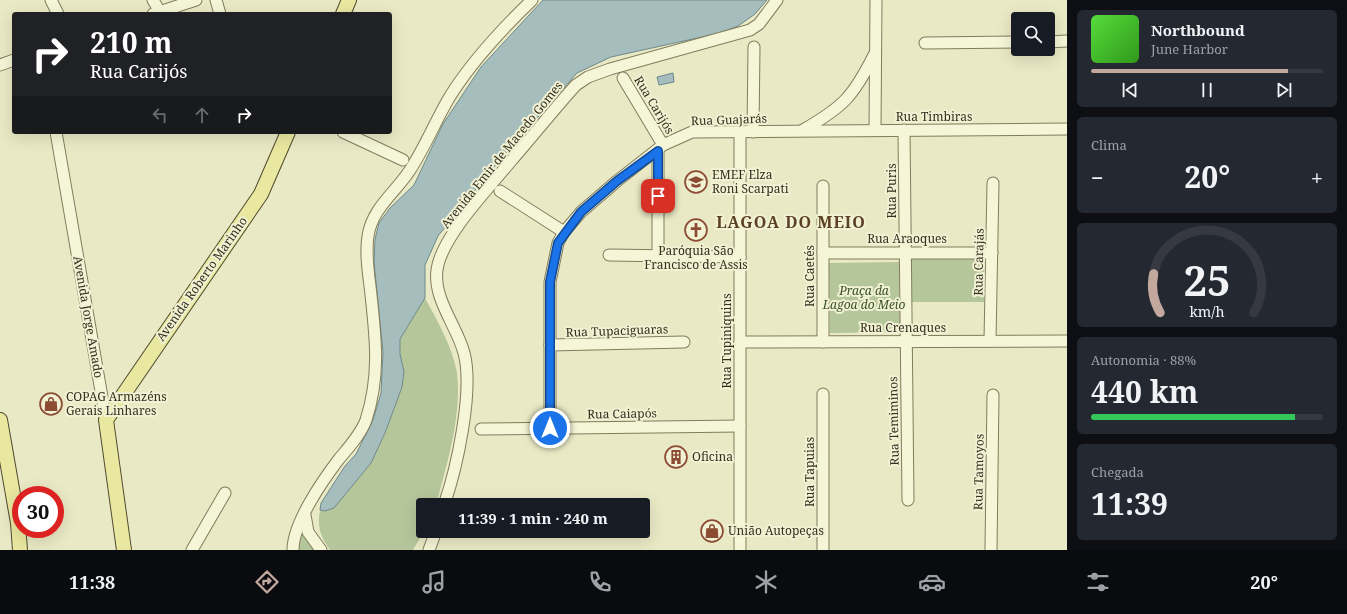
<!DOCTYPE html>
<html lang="pt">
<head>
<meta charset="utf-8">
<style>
	:root { --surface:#171b24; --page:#242831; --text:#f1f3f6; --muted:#9ea1a6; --line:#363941; --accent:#c3a89e }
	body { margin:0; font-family:"Noto Serif",serif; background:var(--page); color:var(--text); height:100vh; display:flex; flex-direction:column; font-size:15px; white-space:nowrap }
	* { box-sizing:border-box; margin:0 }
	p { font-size:13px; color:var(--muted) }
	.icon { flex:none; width:22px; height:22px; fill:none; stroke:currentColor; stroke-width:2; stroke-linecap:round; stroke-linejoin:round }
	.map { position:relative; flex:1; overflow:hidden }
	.panel { display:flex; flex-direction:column; gap:10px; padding:10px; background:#0d0f14; width:280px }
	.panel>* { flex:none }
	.banner { position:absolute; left:12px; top:12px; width:380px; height:122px; border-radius:4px; box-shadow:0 4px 16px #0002; background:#202124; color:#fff; overflow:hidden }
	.buttons { position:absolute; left:1011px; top:12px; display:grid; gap:8px }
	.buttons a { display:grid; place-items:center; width:44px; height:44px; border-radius:4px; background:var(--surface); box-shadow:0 4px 16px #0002; font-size:20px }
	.speed { position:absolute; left:12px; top:486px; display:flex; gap:8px; font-size:20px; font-weight:700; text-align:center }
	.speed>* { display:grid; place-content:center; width:52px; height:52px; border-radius:50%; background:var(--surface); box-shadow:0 4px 16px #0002; line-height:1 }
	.speed .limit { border:6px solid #d22; background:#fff; color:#111 }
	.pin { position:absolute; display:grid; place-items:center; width:34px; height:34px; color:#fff; margin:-17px; border-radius:8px; box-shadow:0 2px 6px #0006 }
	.me { position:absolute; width:44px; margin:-22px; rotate:0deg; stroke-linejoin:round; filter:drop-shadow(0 0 3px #0008) }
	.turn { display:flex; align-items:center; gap:14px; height:84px; padding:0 12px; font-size:18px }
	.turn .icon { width:52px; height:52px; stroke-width:2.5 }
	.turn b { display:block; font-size:28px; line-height:34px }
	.lanes { display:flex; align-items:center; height:38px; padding:0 12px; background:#0003; justify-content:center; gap:20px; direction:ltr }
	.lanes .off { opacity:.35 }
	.big { font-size:30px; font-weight:700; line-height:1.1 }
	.panel .tile { flex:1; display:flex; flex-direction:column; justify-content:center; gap:6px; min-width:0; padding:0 14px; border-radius:6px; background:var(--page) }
	.panel .dial { align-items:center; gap:0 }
	.dial svg { height:104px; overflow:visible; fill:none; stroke:var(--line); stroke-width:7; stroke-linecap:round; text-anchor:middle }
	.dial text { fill:var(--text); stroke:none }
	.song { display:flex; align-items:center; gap:12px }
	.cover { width:48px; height:48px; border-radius:6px; background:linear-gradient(135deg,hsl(110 70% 55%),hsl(110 70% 35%)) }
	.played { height:4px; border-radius:2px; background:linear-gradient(90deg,var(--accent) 85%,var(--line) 85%) }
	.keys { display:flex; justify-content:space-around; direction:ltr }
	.heat { display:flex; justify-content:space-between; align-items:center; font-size:22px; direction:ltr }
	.charge { height:6px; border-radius:3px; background:linear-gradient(90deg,#34c759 88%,var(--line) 0) }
	.trip { position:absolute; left:416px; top:498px; width:234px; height:40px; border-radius:4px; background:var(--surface); box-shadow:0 4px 16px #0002; font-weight:700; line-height:40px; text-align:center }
	.tab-bar { display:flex; height:64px; justify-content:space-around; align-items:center; background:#090b0e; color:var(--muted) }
	.tab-bar .icon { width:28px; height:28px }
	.tab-bar .active { color:var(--accent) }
	.tab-bar b { font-size:18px; color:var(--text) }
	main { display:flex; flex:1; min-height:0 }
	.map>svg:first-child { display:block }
</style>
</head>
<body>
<main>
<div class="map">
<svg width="1067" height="550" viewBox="0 0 1067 550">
	<rect width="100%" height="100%" fill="#e9e9c5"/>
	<g fill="#b4c69a">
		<rect x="909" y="259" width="75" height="43"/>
		<path d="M 899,262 L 900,332 L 830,333 L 829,263 Z"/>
		<path d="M 425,298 C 437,320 453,348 457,373 C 462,415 447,464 436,505 L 423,505 L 423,531 L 424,531 L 413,550 L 330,550 C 320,536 317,526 320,510 L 325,511 L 334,508 L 371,463 L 385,434 L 402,386 L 404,372 L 400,354 L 400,339 Z"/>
		<path d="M 305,515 L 321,550 L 293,550 Z"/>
	</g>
	<g fill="#a6bdbd" stroke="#6e898a">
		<path d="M 543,0 L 767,0 L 755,14 L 738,26 L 720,33 L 611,57 L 577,73 L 499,161 L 438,236 L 425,265 L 425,298 L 400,339 L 400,354 L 404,372 L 402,387 L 385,433 L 371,463 L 334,508 L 325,511 L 320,510 L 321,503 L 345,466 L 356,454 L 373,420 L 381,393 L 383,352 L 374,262 L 375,239 L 379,223 L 390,208 L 414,185 L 443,124 L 481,67 Z"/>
		<path d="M 673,73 L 674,82 L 659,85 L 657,77 Z"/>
	</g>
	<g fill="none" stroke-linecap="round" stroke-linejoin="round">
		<g stroke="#827c5d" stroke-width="13">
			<g id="minor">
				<path d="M 51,0 L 58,14"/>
				<path d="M 153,0 L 160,12"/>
				<path d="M 216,0 L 220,14"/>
				<path d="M 153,14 L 196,0"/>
				<path d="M 1048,42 L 1067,41"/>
				<path d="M 925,43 L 1018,42"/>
				<path d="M 0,65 L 14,60"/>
				<path d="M 623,78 L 663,145"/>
				<path d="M 803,130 C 843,107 853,97 874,55"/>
				<path d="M 875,130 L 876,0"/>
				<path d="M 904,130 L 908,500"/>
				<path d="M 56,132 L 106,420"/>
				<path d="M 343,132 L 403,160"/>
				<path d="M 740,132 L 740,550"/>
				<path d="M 753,132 L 754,47"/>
				<path d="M 658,151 L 658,256"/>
				<path d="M 500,191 L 564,232"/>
				<path d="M 823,253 L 992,253"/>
				<path d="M 609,255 L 740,257"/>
				<path d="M 990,341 L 993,183"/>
				<path d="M 740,342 L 1067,341"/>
				<path d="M 823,342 L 823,186"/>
				<path d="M 550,345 L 684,342"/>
				<path d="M 550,428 L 550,282 L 558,243 L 564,232 L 581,212 L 617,181 L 663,145 L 692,132 L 1067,129"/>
				<path d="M 481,429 L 740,426"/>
				<path d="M 444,505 C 457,468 474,390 464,353 C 457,326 433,299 437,270 C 441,237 489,188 511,161 C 533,136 554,109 576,85 L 588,77 L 610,69 L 750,30 L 759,24 L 777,0"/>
				<path d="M 305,515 L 308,532 L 321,550"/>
				<path d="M 192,550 L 225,493"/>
				<path d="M 293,550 C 293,523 323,480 339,459 C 349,447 361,434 366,420 C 380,377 376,340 371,295 C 369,276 365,255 368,236 C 372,208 396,192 410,170 C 425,147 435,122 449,98 C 471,62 502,29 532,0"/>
				<path d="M 429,550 L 436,531"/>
				<path d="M 823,550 L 823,394"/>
				<path d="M 991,550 L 993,395"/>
			</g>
		</g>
		<g stroke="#504930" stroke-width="16">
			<g id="major">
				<path d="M 343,14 L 349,0"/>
				<path d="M 0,420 L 18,523 L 20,550"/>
				<path d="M 124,550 L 106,420 L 261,194 L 288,132"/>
			</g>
		</g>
		<use href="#minor" stroke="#f5f5d7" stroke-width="11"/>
		<use href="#major" stroke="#e9e8a0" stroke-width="14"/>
	</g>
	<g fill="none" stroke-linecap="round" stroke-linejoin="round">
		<g stroke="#114b97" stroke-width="10">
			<path id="route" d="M 550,428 L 550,282 L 558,243 L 581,212 L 617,181 L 658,151 L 658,196"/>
		</g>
		<use href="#route" stroke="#1a73e8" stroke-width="7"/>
	</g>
	<defs>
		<g id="school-ring" transform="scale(1.15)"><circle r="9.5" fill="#f1f1d3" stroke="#8b4c33" stroke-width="1.5"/><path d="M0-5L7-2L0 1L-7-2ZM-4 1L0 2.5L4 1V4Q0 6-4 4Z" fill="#8b4c33"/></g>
		<g id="church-ring" transform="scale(1.15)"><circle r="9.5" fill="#f1f1d3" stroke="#8b4c33" stroke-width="1.5"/><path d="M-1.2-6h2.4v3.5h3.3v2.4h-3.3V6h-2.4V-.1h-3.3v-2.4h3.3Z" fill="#8b4c33"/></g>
		<g id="shop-ring" transform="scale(1.15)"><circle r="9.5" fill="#f1f1d3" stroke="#8b4c33" stroke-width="1.5"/><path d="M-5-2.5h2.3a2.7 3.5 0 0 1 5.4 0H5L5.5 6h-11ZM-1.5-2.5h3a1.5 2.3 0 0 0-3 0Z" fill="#8b4c33"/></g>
		<g id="building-ring" transform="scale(1.15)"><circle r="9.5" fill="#f1f1d3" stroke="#8b4c33" stroke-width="1.5"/><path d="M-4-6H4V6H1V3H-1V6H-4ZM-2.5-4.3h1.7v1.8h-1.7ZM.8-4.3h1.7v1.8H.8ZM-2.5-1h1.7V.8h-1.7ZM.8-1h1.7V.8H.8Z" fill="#8b4c33"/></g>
	</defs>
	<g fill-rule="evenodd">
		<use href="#school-ring" x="696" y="182"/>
		<use href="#church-ring" x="696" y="230"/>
		<use href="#shop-ring" x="51" y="404"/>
		<use href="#building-ring" x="676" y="457"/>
		<use href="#shop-ring" x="712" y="531"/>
	</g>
	<g text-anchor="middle" stroke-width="4" stroke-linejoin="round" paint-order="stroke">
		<g font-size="12" fill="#342f1f" stroke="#f1f1d3">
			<text transform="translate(654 105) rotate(59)" y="4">Rua Carijós</text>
			<text x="934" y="121">Rua Timbiras</text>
			<text transform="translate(729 120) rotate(-2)" y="4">Rua Guajarás</text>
			<text transform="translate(502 155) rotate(-51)" y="4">Avenida Emir de Macedo Gomes</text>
			<text transform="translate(892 191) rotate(-90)" y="4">Rua Puris</text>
			<text x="907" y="243">Rua Araoques</text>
			<text transform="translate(979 262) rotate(-89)" y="4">Rua Carajás</text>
			<text transform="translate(810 276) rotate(-90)" y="4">Rua Caetés</text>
			<text transform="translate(202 279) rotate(-55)" y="4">Avenida Roberto Marinho</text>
			<text transform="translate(88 317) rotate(80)" y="4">Avenida Jorge Amado</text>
			<text x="903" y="332">Rua Crenaques</text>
			<text transform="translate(617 331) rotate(-2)" y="4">Rua Tupaciguaras</text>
			<text transform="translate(727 341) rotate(-90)" y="4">Rua Tupiniquins</text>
			<text transform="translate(622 414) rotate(-1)" y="4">Rua Caiapós</text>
			<text transform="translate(894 421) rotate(-91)" y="4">Rua Temiminos</text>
			<text transform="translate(810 472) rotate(-90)" y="4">Rua Tapuias</text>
			<text transform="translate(979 472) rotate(-89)" y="4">Rua Tamoyos</text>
		</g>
		<g font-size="12" fill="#342f1f" stroke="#f1f1d3" text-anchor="start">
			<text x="712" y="179">EMEF Elza<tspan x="712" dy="14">Roni Scarpati</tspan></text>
			<text x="696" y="255" text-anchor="middle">Paróquia São<tspan x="696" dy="14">Francisco de Assis</tspan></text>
			<text x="66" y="401">COPAG Armazéns<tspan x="66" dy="14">Gerais Linhares</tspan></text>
			<text x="692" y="461">Oficina</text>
			<text x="728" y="535">União Autopeças</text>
		</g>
		<g font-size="12" font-style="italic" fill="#394e28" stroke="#f1f1d3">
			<text x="864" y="295">Praça da<tspan x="864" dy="14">Lagoa do Meio</tspan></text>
		</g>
		<g font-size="16" font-weight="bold" letter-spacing="1" fill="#5c4023" stroke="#f1f1d3">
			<text x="791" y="228">LAGOA DO MEIO</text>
		</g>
	</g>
</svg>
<div class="buttons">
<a><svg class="icon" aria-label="search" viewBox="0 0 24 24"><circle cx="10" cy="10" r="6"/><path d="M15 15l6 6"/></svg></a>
</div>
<div class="speed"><div class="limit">30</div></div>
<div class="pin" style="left:658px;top:196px;background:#d93025"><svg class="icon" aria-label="arrive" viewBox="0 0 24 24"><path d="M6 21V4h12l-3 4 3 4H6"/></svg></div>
<svg class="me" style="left:550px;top:428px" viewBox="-20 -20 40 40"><circle r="17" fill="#1a73e8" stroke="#fff" stroke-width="3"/><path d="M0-11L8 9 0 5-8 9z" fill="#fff"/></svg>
<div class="trip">11:39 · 1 min · 240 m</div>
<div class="banner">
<div class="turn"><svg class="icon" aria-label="right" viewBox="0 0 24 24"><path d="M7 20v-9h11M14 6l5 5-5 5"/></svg><div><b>210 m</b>Rua Carijós</div></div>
<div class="lanes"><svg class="icon off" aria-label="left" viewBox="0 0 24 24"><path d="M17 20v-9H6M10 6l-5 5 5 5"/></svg><svg class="icon off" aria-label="ahead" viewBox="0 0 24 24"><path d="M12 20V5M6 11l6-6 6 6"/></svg><svg class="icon" aria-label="right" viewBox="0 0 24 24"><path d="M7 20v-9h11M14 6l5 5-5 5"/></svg></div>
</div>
</div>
<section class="panel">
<div class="tile">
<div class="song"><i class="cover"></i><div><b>Northbound</b><p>June Harbor</p></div></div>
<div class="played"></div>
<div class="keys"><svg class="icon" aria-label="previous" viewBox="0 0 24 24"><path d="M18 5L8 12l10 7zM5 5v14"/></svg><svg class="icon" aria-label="pause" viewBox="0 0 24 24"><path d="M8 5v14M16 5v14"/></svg><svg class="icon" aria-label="next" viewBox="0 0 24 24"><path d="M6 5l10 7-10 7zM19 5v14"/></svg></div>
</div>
<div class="tile"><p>Clima</p>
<div class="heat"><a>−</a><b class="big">20°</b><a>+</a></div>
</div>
<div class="tile dial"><svg viewBox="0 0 100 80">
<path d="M14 69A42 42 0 1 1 86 69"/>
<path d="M14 69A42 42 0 0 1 9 39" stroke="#c3a89e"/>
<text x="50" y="56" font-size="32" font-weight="700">25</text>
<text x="50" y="72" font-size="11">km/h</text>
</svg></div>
<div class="tile"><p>Autonomia · 88%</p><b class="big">440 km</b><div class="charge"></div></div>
<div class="tile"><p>Chegada</p><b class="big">11:39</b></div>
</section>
</main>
<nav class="tab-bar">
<b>11:38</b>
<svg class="icon active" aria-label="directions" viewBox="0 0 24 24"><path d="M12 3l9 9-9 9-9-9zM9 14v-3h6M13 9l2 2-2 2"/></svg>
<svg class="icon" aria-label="music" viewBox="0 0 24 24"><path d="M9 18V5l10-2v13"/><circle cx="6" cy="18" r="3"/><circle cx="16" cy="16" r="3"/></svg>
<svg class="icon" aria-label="phone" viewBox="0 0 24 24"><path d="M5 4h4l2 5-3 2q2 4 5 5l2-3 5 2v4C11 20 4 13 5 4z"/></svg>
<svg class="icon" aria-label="climate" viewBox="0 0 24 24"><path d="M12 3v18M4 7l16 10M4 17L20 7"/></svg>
<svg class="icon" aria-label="car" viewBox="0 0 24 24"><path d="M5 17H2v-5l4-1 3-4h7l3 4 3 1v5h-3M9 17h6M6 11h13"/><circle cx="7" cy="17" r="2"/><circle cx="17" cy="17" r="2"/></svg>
<svg class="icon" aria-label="filters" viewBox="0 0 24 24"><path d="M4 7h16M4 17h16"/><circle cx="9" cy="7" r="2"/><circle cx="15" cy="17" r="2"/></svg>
<b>20°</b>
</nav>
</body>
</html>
